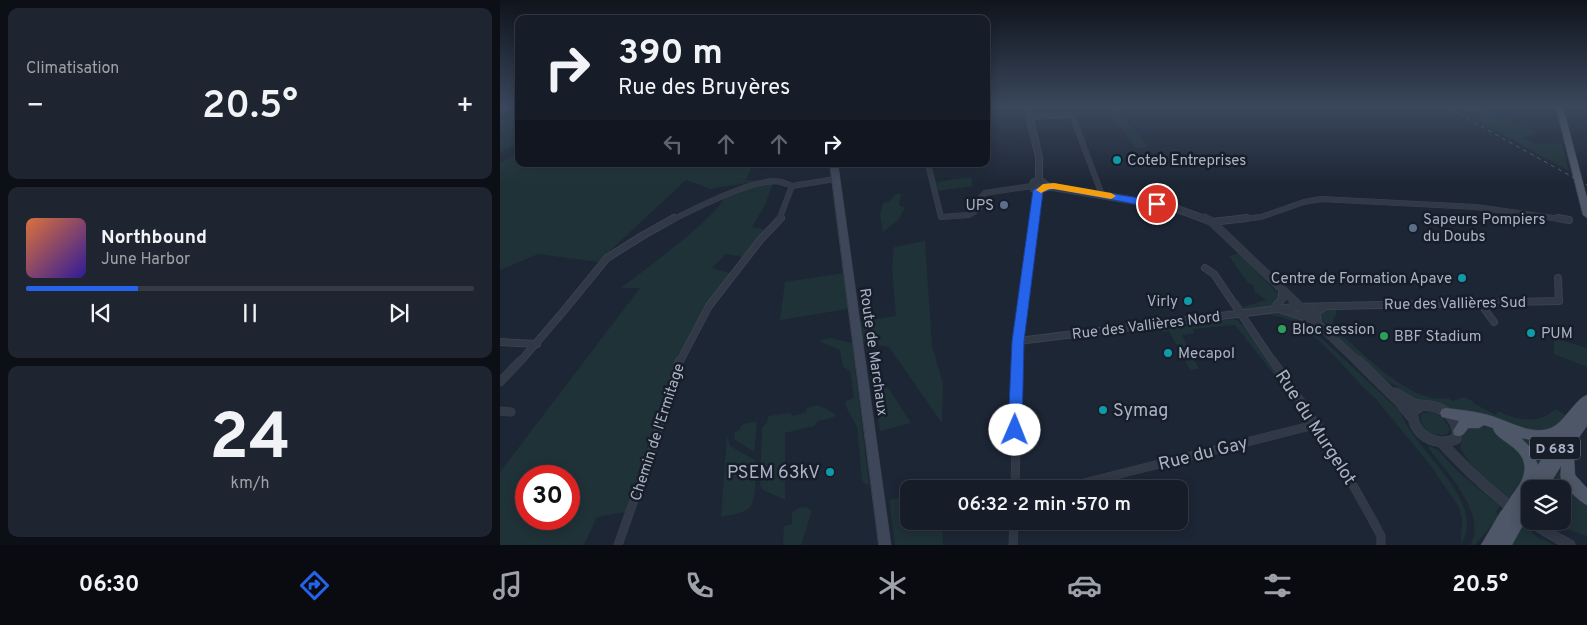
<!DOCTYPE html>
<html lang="fr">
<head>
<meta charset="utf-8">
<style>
	:root { --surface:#161c28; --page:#1f2530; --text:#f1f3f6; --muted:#9ea1a8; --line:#353a45; --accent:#2563eb }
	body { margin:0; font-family:Overpass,sans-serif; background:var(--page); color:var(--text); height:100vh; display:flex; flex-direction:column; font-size:19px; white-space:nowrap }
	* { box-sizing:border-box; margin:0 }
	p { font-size:16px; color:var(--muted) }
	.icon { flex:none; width:28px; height:28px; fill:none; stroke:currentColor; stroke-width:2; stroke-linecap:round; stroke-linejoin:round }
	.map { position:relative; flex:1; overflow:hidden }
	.side { display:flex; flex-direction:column; gap:8px; padding:8px; background:#0c0f16; width:500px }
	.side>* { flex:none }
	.hud { position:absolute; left:15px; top:15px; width:475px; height:152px; border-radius:10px; box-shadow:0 2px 12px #0003,0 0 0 1px var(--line); background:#161c28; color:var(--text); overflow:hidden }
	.tools { position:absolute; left:1021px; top:480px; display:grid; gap:10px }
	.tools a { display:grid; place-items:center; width:50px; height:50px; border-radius:10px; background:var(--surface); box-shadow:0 2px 12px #0003,0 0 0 1px var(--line); font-size:25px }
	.speed { position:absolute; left:15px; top:465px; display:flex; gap:10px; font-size:25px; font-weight:700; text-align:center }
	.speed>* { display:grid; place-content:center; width:65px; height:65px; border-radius:50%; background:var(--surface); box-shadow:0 2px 12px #0003,0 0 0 1px var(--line); line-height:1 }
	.speed .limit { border:8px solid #d22; background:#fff; color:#111 }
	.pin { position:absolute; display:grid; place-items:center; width:42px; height:42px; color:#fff; margin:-21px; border:2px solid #fff; border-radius:50%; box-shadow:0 1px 5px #0007 }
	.me { position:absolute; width:55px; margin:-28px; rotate:1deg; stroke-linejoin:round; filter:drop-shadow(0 0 4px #0008) }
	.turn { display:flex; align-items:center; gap:18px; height:105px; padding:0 20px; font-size:22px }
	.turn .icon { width:65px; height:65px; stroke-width:2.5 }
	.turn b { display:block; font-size:35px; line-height:42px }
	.lanes { display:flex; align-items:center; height:48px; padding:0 20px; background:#0003; justify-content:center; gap:25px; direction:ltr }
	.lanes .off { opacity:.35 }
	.big { font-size:38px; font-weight:600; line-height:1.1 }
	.side .widget { flex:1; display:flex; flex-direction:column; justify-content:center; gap:8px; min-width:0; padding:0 18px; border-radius:10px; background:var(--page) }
	.side .dial { align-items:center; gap:0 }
	.dial b { font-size:65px; line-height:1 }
	.song { display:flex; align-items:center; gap:15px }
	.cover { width:60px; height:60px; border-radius:8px; background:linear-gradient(135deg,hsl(20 70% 55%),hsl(250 70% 35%)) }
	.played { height:5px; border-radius:2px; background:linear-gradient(90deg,var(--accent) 25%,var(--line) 25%) }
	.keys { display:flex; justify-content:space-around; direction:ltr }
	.heat { display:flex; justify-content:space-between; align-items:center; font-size:28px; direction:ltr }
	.trip { position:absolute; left:400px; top:480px; width:288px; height:50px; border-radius:10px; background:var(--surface); box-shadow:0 2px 12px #0003,0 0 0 1px var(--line); font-weight:600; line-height:50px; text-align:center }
	.tabs { display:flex; height:80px; justify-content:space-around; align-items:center; background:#090b10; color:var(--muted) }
	.tabs .icon { width:35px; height:35px }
	.tabs .current { color:var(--accent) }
	.tabs b { font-size:22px; color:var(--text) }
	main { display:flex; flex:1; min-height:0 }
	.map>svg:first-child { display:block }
</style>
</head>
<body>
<main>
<section class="side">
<div class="widget"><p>Climatisation</p>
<div class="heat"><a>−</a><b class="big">20.5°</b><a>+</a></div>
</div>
<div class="widget">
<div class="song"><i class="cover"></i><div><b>Northbound</b><p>June Harbor</p></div></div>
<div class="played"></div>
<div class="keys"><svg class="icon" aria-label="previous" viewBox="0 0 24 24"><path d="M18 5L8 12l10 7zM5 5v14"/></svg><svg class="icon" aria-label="pause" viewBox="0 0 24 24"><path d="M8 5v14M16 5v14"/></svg><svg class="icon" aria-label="next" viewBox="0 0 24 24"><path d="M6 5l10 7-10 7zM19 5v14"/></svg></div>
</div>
<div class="widget dial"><b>24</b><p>km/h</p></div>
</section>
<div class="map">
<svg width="1087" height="545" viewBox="0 0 1087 545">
	<rect width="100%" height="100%" fill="#1d2635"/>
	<g fill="#1f3237" fill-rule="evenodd">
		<path d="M 0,107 L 19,107 L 19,142 L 0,153 Z"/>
		<path d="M 604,107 L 622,107 L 627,122 L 648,147 L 636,148 Z"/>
		<path d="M 953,107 L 984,107 L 1038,133 L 1024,138 L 1037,144 L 1062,143 L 1069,171 Z"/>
		<path d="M 19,152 L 19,164 L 253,164 L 246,180 L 260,181 L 210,189 L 186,180 L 98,262 L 38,254 L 0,270 L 0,163 Z"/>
		<path d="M 471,177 L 473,186 L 438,191 L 436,182 Z"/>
		<path d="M 273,184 L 265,205 L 252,227 L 267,230 L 243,257 L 226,254 L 212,268 L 230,273 L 210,301 L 178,356 L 125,512 L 97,517 L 84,545 L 0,545 L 0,472 L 140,288 L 121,288 C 139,274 221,214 224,197 L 248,188 ZM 26,476 L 69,476 L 69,519 L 26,519 Z"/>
		<path d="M 396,194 L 401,194 L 399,205 L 405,208 L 398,220 L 383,232 L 380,215 L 383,203 L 390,201 Z"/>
		<path d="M 425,241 L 432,346 L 443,384 L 442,423 L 389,347 L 360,341 L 358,322 L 396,316 L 392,269 L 394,247 Z"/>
		<path d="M 739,253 L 778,294 L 779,299 C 771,308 751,314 739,308 L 737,300 L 739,300 L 743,307 L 766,300 L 755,292 L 753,285 L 748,283 L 729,256 Z"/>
		<path d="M 344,273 L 348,309 L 280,320 L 285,282 Z"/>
		<path d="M 824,308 L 835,309 L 837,314 L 833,318 L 833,326 C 858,349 912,406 948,398 L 953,401 L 964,397 L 973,401 L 973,403 L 996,415 L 998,411 C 1015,420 1041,425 1055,409 L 1067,416 L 1057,427 L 1036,432 L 906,398 C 903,387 891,385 883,378 C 861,361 840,339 821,318 L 819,313 Z"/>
		<path d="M 768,312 L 786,313 L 802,320 L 900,411 C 913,450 988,499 961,545 L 962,520 L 959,507 L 930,465 L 876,399 L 866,390 C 840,364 807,317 770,315 Z"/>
		<path d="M 731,319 L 737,320 L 744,326 L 789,389 L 790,395 L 735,325 L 693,329 L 694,333 L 682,335 L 699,369 L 690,370 L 669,331 L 662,332 L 661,329 L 642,332 L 641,330 L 666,327 L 672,329 L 693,324 Z"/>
		<path d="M 331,338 L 352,343 L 369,485 L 365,484 L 362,480 L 357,427 L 345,405 L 346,401 L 354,398 L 350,371 L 343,367 L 340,350 L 321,342 L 321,340 Z"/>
		<path d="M 1054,338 L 1087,348 L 1087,367 L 1054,354 Z"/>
		<path d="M 371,361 L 411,423 L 380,431 L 368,362 Z"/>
		<path d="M 318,405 L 336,414 L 334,417 L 318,421 L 314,426 L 285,433 L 285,500 L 263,490 L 260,485 L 262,427 L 267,423 L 268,416 L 289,413 L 294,416 L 306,412 L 307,408 Z"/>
		<path d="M 932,412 L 942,417 L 950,428 L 948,434 C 936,438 918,430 921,415 L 923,413 Z"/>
		<path d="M 253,422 L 257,422 L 254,452 L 234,439 L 235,432 L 239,430 L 243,424 Z"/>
		<path d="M 978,425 L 995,429 L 1021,451 L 1027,474 L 1011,500 C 990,485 974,470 960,448 L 965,427 Z"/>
		<path d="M 1002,428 L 1057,437 L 1034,470 Z"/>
		<path d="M 227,435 L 230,446 L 255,460 C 256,470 257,504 248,509 C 241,514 229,515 221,517 Z"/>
		<path d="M 929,446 L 938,450 L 957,471 L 1000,506 L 996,512 L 999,517 L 975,545 L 970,545 C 989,516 945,469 928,448 Z"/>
		<path d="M 1061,469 L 1064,477 L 1087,502 L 1087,536 L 1057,526 L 1055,533 L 1035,521 L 1062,521 L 1062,489 L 1048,489 Z"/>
		<path d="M 409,495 L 409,521 L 442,521 L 443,545 L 395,545 L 389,500 Z"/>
		<path d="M 306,507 L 311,510 L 311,513 L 301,545 L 283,545 L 284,526 L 292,524 L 292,512 L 300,508 Z"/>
		<path d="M 1022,527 L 1028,531 L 1029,529 L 1040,540 L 1043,539 L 1054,545 L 1012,545 Z"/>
	</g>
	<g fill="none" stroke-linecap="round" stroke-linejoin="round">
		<path stroke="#111d32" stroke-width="1" d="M 1070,107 L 1076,110"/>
		<g stroke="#3a414f" stroke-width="6">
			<g id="minor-far2">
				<path d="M 1081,107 L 1087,108"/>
				<path d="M 529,117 L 572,115 L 602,195"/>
				<path d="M 428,164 L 441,217 L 469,215 L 479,209 L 481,197 L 485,193 L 532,186"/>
				<path d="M 172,220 C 195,209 257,176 281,182 C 285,183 289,185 292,186"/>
				<path d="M 279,220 L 292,186 L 335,179"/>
				<path d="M 534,220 L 538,190"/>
				<path d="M 735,220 L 761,217 L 804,202 L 821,199 L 976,207 L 1067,220"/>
			</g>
		</g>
		<g stroke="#3a414f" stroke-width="8">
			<g id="minor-far1">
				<path d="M 1058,218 L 1069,220"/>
				<path d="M 712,222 L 747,218"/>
				<path d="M 705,268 L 714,274 L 774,363"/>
				<path d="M 980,303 L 994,322"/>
				<path d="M 774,308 L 782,299 L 782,290"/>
				<path d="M 782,310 L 813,320"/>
				<path d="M 819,325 L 816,313 L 824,307"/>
				<path d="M 518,341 L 793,307 L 1059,301 L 1058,278"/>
				<path d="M 0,342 L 37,344"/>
				<path d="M 19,363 L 62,313 L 107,258 L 142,236 L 174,218"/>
				<path d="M 179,363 L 209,306 L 261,239 L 281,218"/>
				<path d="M 518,363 L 518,341 L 534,218"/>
			</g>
		</g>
		<g stroke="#3a414f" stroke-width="9">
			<g id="minor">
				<path d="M 773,361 C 813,418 849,475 881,536 L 881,545"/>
				<path d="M 0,382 L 20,361"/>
				<path d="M 0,411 L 11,412"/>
				<path d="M 515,489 L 518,361"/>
				<path d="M 560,489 L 818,424"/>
				<path d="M 118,545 L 153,447 L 179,361"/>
				<path d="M 513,545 L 514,521"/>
			</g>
		</g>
		<g stroke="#3a414f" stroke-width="8">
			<g id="tertiary-far2">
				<path d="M 527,107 L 539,157 L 539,181"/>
				<path d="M 541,181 L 547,186 L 540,190 L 534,189 L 532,186 L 534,182 Z"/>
				<path d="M 547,186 L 672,207 L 707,220"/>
			</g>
		</g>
		<g stroke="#3a414f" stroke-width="9">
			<path id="tertiary-far1" d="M 704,218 L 712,222 L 859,363"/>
		</g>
		<g stroke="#3a414f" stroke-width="11">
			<g id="tertiary">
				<path d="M 858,361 L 900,402 L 911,416"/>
				<path d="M 895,393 C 901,396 906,400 912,403 C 919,406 928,405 935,407 C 949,411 961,424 956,439 C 936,448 911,434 913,411 L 921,406"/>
				<path d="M 942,443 C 980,484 1020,519 1070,545"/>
			</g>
		</g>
		<g stroke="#3a414f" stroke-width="1">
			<path id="secondary" d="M 330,164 L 338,164 L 391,545 L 379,545 Z"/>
		</g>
		<g stroke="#3a414f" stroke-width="1">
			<g id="primary">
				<path d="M 1056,107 L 1063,107 L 1087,198 L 1087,218 L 1083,215 Z"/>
				<path d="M 1087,395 L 1087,426 L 1077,440 L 1079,444 L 1074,458 L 1075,475 L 1087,488 L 1087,505 C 1080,502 1063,486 1061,479 C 1060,475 1061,470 1061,466 L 1047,489 L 1030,489 L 1030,495 L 1027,496 L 1030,495 L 1030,514 L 1024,518 L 1019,516 L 1018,509 L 1014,511 L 1009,509 L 1007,504 C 1011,494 1020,487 1023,477 C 1033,448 995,442 993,428 L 984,425 L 979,428 L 968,428 C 964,434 962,438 954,435 L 953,431 L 959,421 L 942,417 L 940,413 L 942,409 L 946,408 C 960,410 974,411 988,415 C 1007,420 1031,436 1051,428 C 1064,423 1075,399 1087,395 ZM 1021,438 L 1043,442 L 1054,438 L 1038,465 L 1031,448 Z"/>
				<path d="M 1006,509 L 1011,511 L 1012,518 L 1017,516 L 1022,518 L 1024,523 L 1012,545 L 981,545 L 1001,511 Z"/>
			</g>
		</g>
		<use href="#minor-far2" stroke="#313846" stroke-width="5"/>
		<use href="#minor-far1" stroke="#313846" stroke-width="6"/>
		<use href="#minor" stroke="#313846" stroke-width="8"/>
		<use href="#tertiary-far2" stroke="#313846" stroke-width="6"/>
		<use href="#tertiary-far1" stroke="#313846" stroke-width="8"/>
		<use href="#tertiary" stroke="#313846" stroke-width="10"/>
		<use href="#secondary" fill="#3e4759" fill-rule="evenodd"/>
		<use href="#primary" fill="#4e5767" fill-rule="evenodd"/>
		<path stroke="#525c6e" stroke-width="1" stroke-dasharray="4 4" stroke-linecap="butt" d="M 946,107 L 1087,185"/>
		<g stroke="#3a414f" stroke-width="14" stroke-linecap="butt">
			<g id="primary-bridge">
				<path d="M 1006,516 L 1014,504"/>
				<path d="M 1017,523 L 1024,511"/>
			</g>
		</g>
		<use href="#primary-bridge" stroke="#4e5767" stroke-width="13"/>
	</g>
	<linearGradient id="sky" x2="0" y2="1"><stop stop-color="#10151d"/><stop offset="0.58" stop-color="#3a475c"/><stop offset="1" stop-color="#3a475c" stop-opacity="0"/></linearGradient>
	<rect width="1087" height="184" fill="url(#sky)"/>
	<path fill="#2563eb" stroke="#184099" d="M 547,183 L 657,201 L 662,204 L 657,208 L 554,189 L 543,192 L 524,341 L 522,430 L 520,434 L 515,436 L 510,434 L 508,430 L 512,341 L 533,190 Z"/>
	<path fill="#f59e0b" d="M 554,183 L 611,193 L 616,196 L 611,199 L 554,189 L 549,189 L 541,193 L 536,190 L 543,184 Z"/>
	<g fill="#0f9aa8" stroke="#171e2a" stroke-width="2">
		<circle cx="617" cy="160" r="5"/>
		<circle cx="962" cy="278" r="5"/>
		<circle cx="688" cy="301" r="5"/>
		<circle cx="1031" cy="333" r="5"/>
		<circle cx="668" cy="353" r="5"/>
		<circle cx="603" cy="410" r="5"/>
		<circle cx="330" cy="472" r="5"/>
	</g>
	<g fill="#5c6f8a" stroke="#171e2a" stroke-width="2">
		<circle cx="504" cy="205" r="5"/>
		<circle cx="913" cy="228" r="5"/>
	</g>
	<g fill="#2e9e5b" stroke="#171e2a" stroke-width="2">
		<circle cx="782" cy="329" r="5"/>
		<circle cx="884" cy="336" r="5"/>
	</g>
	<g text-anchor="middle" stroke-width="5" stroke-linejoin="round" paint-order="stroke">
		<rect fill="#171e2a" stroke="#7e8696" stroke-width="1" x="1030" y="436.5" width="50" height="23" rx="4"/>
		<g font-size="14" font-weight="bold" fill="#aab2c4">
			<text x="1055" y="453">D 683</text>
		</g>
		<g font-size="15" fill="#aab2c4" stroke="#171e2a" text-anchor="start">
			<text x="627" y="165">Coteb Entreprises</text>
			<text x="494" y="210" text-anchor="end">UPS</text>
			<text x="923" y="224">Sapeurs Pompiers<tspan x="923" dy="17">du Doubs</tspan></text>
			<text x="952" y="283" text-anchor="end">Centre de Formation Apave</text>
			<text x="678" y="306" text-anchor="end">Virly</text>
			<text x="792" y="334">Bloc session</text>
			<text x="1041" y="338">PUM</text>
			<text x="894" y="341">BBF Stadium</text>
			<text x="678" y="358">Mecapol</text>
		</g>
		<g font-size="15" fill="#aab2c4" stroke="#171e2a">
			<text transform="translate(955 303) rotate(-1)" y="5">Rue des Vallières Sud</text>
			<text transform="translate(646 325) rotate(-7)" y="5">Rue des Vallières Nord</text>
			<text transform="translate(374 352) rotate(82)" y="5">Route de Marchaux</text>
			<text transform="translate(157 432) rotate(-72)" y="5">Chemin de l'Ermitage</text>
		</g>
		<g font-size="18" fill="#aab2c4" stroke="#171e2a" text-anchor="start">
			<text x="613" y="416">Symag</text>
			<text x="320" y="478" text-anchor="end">PSEM 63kV</text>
		</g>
		<g font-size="18" fill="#aab2c4" stroke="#171e2a">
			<text transform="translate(816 427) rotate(57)" y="6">Rue du Murgelot</text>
			<text transform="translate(703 453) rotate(-14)" y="6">Rue du Gay</text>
		</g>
	</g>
</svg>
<div class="tools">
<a><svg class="icon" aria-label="layers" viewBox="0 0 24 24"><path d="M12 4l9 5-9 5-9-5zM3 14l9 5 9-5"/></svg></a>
</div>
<div class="speed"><div class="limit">30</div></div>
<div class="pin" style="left:657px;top:204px;background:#d93025"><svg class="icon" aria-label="arrive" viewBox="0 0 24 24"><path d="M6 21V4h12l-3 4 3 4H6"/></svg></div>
<svg class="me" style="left:515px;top:430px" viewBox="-20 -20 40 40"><circle r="19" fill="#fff"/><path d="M0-13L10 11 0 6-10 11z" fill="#2563eb"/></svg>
<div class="trip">06:32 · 2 min · 570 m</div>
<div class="hud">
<div class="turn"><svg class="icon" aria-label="right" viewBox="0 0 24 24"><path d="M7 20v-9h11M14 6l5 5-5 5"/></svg><div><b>390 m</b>Rue des Bruyères</div></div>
<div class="lanes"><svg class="icon off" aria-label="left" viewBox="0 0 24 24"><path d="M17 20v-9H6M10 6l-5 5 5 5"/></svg><svg class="icon off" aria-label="ahead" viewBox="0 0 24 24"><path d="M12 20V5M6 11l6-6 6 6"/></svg><svg class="icon off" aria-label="ahead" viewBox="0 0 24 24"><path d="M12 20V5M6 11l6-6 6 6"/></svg><svg class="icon" aria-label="right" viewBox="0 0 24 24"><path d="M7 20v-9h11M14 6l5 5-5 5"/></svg></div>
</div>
</div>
</main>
<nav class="tabs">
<b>06:30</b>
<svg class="icon current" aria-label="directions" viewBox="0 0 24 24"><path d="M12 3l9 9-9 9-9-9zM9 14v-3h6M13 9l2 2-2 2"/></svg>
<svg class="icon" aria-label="music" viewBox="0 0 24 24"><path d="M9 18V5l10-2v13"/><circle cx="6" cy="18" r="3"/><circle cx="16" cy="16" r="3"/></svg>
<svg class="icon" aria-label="phone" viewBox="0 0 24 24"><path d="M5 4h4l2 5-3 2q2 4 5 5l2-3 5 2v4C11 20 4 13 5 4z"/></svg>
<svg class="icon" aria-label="climate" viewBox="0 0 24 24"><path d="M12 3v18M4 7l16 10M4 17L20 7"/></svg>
<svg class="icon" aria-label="car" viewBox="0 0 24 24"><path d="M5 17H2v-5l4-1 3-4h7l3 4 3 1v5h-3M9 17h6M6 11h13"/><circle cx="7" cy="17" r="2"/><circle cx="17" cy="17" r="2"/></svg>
<svg class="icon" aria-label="filters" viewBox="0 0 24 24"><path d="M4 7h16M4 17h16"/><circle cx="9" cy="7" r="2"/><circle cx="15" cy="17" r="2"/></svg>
<b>20.5°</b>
</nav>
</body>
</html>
